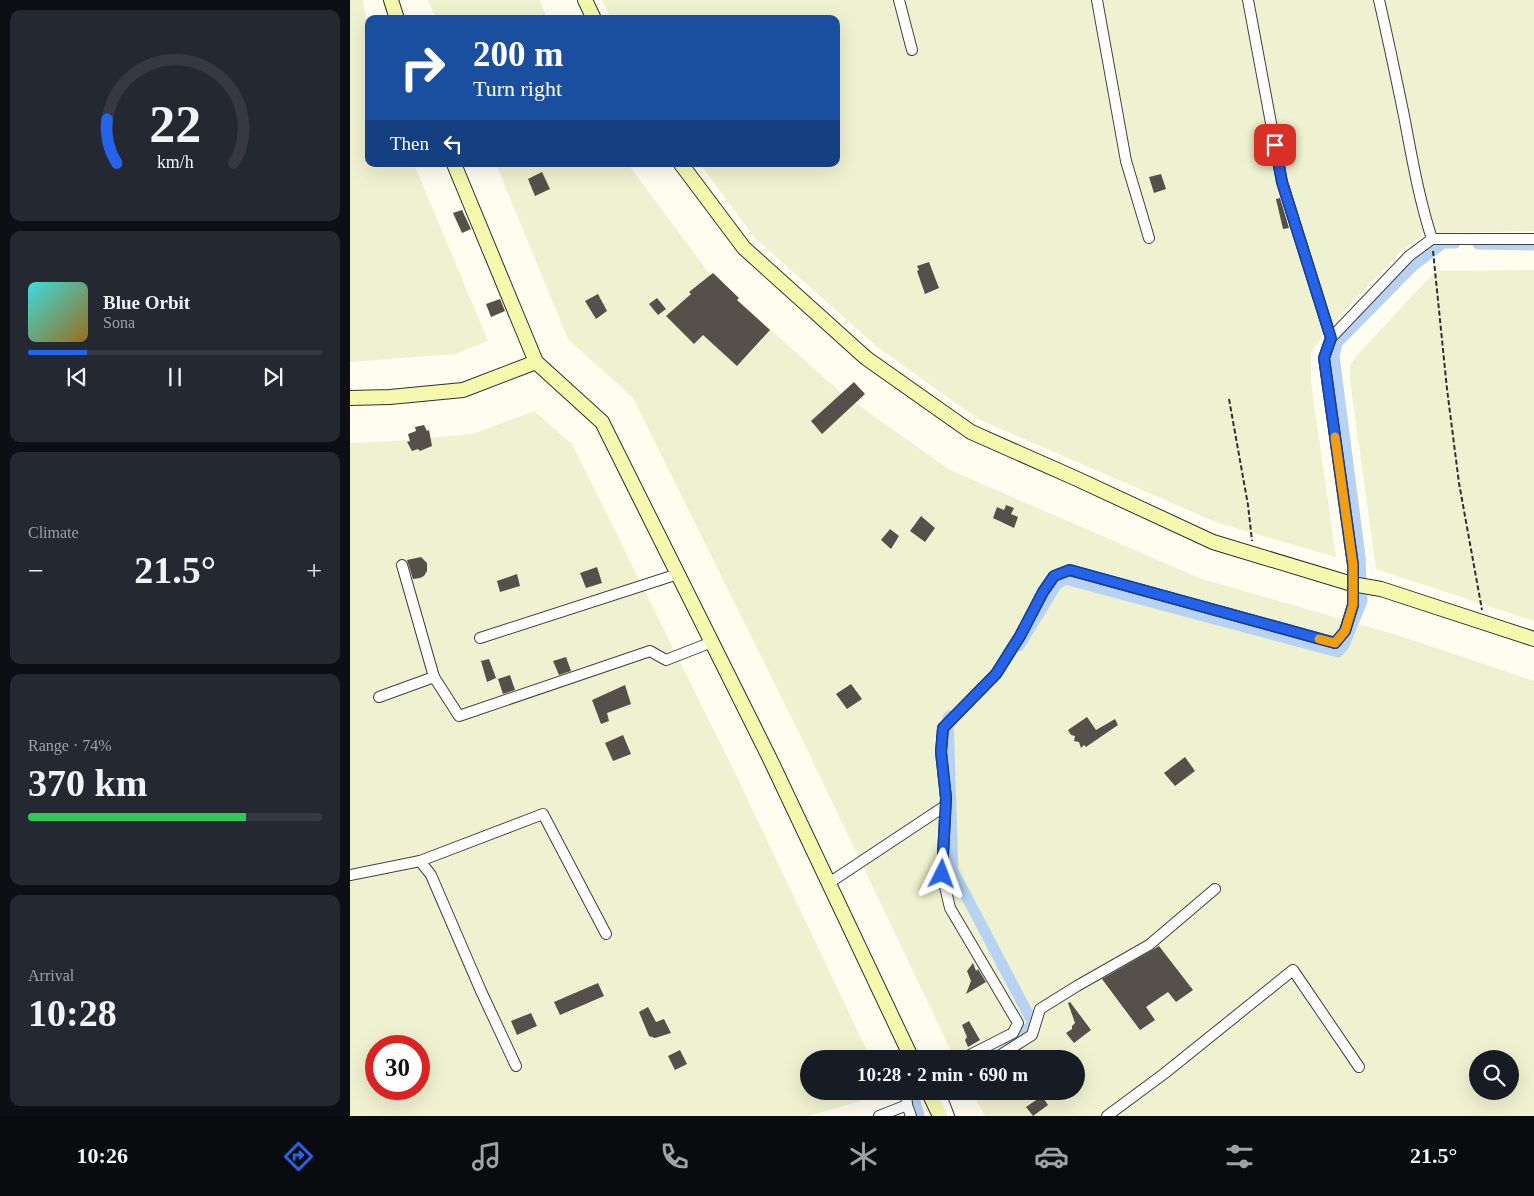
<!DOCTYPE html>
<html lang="en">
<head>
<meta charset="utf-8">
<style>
	:root { --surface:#171b24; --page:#242831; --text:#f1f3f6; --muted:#9ea1a6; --line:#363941; --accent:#2563eb }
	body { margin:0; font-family:"Times New Roman",serif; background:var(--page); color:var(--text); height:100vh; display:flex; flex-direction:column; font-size:19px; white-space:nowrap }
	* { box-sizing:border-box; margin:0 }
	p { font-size:16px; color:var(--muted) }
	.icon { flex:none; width:28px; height:28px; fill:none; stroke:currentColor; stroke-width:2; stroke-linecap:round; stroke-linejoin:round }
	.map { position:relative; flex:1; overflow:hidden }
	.drawer { display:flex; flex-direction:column; gap:10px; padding:10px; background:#0d0f14; width:350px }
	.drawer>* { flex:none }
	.guide { position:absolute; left:15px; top:15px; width:475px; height:152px; border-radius:10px; box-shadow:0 5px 20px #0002; background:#1a4fa0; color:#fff; overflow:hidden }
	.fabs { position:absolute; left:1119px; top:1050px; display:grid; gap:10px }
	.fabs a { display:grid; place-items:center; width:50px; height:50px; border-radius:50%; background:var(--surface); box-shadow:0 5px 20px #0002; font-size:25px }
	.speed { position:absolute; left:15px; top:1035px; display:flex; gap:10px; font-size:25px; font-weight:700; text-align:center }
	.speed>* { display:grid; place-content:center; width:65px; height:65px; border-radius:50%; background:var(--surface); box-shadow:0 5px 20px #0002; line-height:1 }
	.speed .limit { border:8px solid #d22; background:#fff; color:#111 }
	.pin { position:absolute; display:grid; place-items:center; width:42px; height:42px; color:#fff; margin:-21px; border-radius:10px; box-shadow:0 2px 8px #0006 }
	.me { position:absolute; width:55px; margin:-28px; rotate:3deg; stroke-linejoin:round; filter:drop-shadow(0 0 4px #0008) }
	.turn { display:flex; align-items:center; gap:18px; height:105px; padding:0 25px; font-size:22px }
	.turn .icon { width:65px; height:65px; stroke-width:2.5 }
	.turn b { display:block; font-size:35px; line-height:42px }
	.then { display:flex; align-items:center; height:48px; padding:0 25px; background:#0003; gap:10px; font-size:19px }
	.big { font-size:38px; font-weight:700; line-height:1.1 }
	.drawer .widget { flex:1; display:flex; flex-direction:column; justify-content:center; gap:8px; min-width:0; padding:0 18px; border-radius:10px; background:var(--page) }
	.drawer .dial { align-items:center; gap:0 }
	.dial svg { height:130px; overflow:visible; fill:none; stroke:var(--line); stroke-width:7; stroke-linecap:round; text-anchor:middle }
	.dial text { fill:var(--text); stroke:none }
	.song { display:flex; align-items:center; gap:15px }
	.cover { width:60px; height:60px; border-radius:8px; background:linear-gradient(135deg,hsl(180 70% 55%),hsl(40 70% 35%)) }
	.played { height:5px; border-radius:2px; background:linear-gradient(90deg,var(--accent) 20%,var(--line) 20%) }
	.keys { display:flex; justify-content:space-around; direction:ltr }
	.heat { display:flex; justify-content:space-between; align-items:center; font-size:28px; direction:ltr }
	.charge { height:8px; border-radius:4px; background:linear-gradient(90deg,#34c759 74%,var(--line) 0) }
	.trip { position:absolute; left:450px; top:1050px; width:285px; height:50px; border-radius:25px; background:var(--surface); box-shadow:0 5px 20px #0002; font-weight:700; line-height:50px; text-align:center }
	.dock { display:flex; height:80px; justify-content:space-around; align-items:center; background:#090b0e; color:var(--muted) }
	.dock .icon { width:35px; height:35px }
	.dock .on { color:var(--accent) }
	.dock b { font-size:22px; color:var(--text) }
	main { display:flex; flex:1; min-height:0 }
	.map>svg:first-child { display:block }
</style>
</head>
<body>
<main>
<section class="drawer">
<div class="widget dial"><svg viewBox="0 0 100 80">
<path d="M14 69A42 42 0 1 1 86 69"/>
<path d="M14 69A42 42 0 0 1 8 42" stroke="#2563eb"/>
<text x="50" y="56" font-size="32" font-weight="700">22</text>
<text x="50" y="72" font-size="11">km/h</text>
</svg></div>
<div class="widget">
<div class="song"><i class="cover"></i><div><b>Blue Orbit</b><p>Sona</p></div></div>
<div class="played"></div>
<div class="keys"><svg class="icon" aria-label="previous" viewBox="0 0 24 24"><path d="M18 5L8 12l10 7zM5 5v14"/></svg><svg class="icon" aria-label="pause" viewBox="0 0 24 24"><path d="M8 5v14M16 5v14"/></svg><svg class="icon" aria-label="next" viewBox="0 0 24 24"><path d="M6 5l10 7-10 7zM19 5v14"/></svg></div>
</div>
<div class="widget"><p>Climate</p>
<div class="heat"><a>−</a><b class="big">21.5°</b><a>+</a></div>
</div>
<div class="widget"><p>Range · 74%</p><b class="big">370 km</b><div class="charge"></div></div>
<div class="widget"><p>Arrival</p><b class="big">10:28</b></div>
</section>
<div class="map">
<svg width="1184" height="1116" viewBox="0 0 1184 1116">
	<rect width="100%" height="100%" fill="#fefdef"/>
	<g fill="#eff2d0" fill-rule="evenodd">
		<path d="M 0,0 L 13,0 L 19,37 L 19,164 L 64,164 L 138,341 L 105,354 L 0,362 Z"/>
		<path d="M 78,0 L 190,0 L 197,19 L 86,19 Z"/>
		<path d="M 252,0 L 1184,0 L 1184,231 L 1075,233 L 1051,251 L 977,329 L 961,353 L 961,383 L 986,557 L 868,523 L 628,419 L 526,346 L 405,238 L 350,164 L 486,164 L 486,19 L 261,19 Z"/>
		<path d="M 146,164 L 278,164 L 362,277 L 490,392 L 600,470 L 849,578 L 1050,636 L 1184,681 L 1184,1116 L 635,1116 L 621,1091 L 726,1091 L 726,1059 L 605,1059 L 454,743 L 283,398 L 218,339 ZM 1128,1059 L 1160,1059 L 1160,1091 L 1128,1091 Z"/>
		<path d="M 1184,270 L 1184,621 L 1026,569 L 1000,380 L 1000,365 L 1008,354 L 1077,280 L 1088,271 Z"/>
		<path d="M 184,411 L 222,444 L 386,775 L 521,1059 L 459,1059 L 459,1091 L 536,1091 L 537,1093 L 459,1116 L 0,1116 L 0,443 L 43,441 L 123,434 ZM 26,1046 L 69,1046 L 69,1089 L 26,1089 Z"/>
	</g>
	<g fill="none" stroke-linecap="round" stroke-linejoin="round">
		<g stroke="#b7d2f2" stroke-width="11">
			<path d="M 1128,244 L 1184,245"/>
			<path d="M 669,646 L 707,584 L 715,579 L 988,652 L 994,645 L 1012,601 L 1010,557 L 984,356 L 987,343 L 1064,265 L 1093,243 L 1105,243"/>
			<path d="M 600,716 L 598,718 L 603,871 L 684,1025 L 656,1040"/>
			<path d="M 562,1091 L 569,1116"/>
		</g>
	</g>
	<g fill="#55504a">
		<path d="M 192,172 L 200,189 L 185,196 L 178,179 Z"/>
		<path d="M 811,174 L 816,189 L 804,193 L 799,177 Z"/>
		<path d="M 930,198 L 939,228 L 933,229 L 926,199 Z"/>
		<path d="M 112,210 L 121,229 L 112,233 L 103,213 Z"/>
		<path d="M 579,262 L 589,288 L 575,294 L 567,271 L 569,270 L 567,266 Z"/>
		<path d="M 363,273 L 389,298 L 387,300 L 420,330 L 387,366 L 353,335 L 344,344 L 316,316 L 341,294 L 339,292 Z"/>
		<path d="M 248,294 L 257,311 L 246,319 L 235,301 Z"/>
		<path d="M 307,298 L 316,309 L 308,315 L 299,304 Z"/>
		<path d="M 150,299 L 155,311 L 141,317 L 136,304 Z"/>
		<path d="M 504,382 L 515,394 L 472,434 L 461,421 Z"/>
		<path d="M 74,425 L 77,431 L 79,430 L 82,446 L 70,451 L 68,449 L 62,451 L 57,442 L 60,441 L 58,434 L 66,431 L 65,427 Z"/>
		<path d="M 656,505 L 664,508 L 661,514 L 668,517 L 664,528 L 643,518 L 647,507 L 654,510 Z"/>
		<path d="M 571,516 L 585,528 L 575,542 L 560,531 Z"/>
		<path d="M 540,529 L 549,536 L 541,549 L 531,540 Z"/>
		<path d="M 71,557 L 77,563 L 77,571 L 74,576 L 70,578 L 63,579 L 57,560 Z"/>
		<path d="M 247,567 L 252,583 L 236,588 L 230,573 Z"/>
		<path d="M 167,574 L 170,586 L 150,592 L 147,581 Z"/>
		<path d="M 216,657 L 221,671 L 209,675 L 203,661 Z"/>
		<path d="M 139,659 L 146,678 L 137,682 L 131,661 Z"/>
		<path d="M 160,675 L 165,690 L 153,694 L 148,679 Z"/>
		<path d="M 501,684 L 512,699 L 497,709 L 486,694 Z"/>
		<path d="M 275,685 L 281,704 L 257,713 L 259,721 L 251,724 L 242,700 Z"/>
		<path d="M 737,717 L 746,730 L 765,719 L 768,725 L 736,747 L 734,745 L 731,748 L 729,742 L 724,741 L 725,736 L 721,735 L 718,730 Z"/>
		<path d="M 273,735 L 281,754 L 263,761 L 255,743 Z"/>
		<path d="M 835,757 L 845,771 L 825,786 L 814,773 Z"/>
		<path d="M 809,946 L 843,990 L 826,1002 L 818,992 L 796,1007 L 805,1020 L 790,1030 L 752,979 Z"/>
		<path d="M 623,963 L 626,971 L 628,969 L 636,982 L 616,994 L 621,981 L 617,971 Z"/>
		<path d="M 248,983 L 254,996 L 210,1015 L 204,1002 Z"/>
		<path d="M 720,1002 L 741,1030 L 724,1043 L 716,1033 L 722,1029 L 722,1026 L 725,1023 L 718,1003 Z"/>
		<path d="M 298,1007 L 306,1022 L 314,1019 L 321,1033 L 305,1038 L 299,1036 L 289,1012 Z"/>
		<path d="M 181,1013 L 187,1026 L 167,1035 L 161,1021 Z"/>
		<path d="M 619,1021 L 630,1040 L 618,1047 L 615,1040 L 617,1037 L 612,1025 Z"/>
		<path d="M 330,1050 L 337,1064 L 325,1070 L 318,1056 Z"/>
		<path d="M 692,1096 L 698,1105 L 683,1116 L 676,1107 Z"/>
	</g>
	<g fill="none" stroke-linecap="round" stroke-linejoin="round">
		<g stroke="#404040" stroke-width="12">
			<g id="street">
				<path d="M 549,0 L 562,50"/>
				<path d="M 747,0 L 776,161 L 799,238"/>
				<path d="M 898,0 L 932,182 L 981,338"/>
				<path d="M 1029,0 C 1038,39 1046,77 1054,116 C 1062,158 1069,199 1082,239"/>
				<path d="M 52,565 L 84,677"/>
				<path d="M 130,638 L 328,574"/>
				<path d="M 29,697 L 84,677 L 109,716 L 300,651 L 316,660 L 362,642"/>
				<path d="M 70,861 L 81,875 L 131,991 L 166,1066"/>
				<path d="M 0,875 L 70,861 L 193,814 L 256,934"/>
				<path d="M 479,883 L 595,806"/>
				<path d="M 612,1059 L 663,1033 L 668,1023 L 600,908 L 592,874 L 596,798 L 591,752 L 593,728 L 646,674 L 670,636 L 693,592 L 704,576 L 719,570 L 985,643 L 995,631 L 1003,605 L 1003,565 L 974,358 L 981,338 L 1059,256 L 1082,239 L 1184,239"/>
				<path d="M 644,1059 L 682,1035 L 690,1009 L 727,986 L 799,945 L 865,889"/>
				<path d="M 593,1091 L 591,1095 L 599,1116"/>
				<path d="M 557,1105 L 561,1116"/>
				<path d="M 529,1116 L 557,1105 L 556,1091"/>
				<path d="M 757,1116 L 815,1073 L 943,970 L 1009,1067"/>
			</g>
		</g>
		<g stroke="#2f2f2f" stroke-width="16">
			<g id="secondary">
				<path d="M 41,0 L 47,19"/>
				<path d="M 235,0 L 244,19"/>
				<path d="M 104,164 L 186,362 L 252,422 L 420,759 L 562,1059"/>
				<path d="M 331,164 L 394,248 L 516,358 L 621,432 L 725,478 L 863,542 L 1002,584 L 1031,589 L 1184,639"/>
				<path d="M 0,398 L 40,397 L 113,390 L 186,362"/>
				<path d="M 578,1091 L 590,1116"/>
			</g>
		</g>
		<g stroke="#2f2f2f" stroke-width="2" stroke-dasharray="5 2.5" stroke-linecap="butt">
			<path d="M 1083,251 L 1097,389 L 1109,483 L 1132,610"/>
			<path d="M 879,399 L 898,505 L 902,541"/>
		</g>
		<use href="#street" stroke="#fff" stroke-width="10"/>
		<use href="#secondary" stroke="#f5f9ae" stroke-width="14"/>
	</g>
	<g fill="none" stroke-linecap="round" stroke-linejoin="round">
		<g stroke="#184099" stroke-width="12">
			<path id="route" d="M 592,874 L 596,798 L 591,752 L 593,728 L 646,674 L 670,636 L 693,592 L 704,576 L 720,570 L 985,643 L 995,631 L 1003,605 L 1003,565 L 974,358 L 981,338 L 932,182 L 925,145"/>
		</g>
		<use href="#route" stroke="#2563eb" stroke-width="9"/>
		<path stroke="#f59e0b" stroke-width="9" d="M 969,639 L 985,643 L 995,631 L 1003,605 L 1003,565 L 985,437"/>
	</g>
</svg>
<div class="fabs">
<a><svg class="icon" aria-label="search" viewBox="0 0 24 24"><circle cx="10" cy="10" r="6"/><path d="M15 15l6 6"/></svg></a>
</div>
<div class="speed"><div class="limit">30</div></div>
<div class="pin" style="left:925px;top:145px;background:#d93025"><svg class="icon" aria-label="arrive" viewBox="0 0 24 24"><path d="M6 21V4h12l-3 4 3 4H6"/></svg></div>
<svg class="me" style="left:592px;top:874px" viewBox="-20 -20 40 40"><path d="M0-17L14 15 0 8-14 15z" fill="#2563eb" stroke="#fff" stroke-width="4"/></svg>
<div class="trip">10:28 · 2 min · 690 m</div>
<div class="guide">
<div class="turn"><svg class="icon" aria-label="right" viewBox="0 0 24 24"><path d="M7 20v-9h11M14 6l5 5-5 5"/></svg><div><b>200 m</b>Turn right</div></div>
<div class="then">Then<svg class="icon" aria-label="left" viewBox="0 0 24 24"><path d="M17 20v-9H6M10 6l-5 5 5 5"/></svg></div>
</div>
</div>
</main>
<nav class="dock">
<b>10:26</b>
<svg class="icon on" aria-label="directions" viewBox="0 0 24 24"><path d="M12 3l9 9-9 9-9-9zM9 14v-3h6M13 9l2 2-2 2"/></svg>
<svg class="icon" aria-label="music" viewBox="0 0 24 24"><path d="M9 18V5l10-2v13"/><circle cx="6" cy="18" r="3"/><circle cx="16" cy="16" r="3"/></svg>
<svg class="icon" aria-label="phone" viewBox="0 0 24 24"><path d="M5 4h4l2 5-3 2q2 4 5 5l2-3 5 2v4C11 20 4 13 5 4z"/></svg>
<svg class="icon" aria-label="climate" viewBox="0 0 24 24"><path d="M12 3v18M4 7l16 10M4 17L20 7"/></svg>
<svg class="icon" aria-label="car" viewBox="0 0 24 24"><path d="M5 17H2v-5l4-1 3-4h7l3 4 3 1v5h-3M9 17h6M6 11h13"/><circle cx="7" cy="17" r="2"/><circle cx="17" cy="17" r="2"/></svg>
<svg class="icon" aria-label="filters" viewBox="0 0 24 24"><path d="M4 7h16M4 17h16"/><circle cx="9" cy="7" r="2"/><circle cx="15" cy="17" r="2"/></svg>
<b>21.5°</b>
</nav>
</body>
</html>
